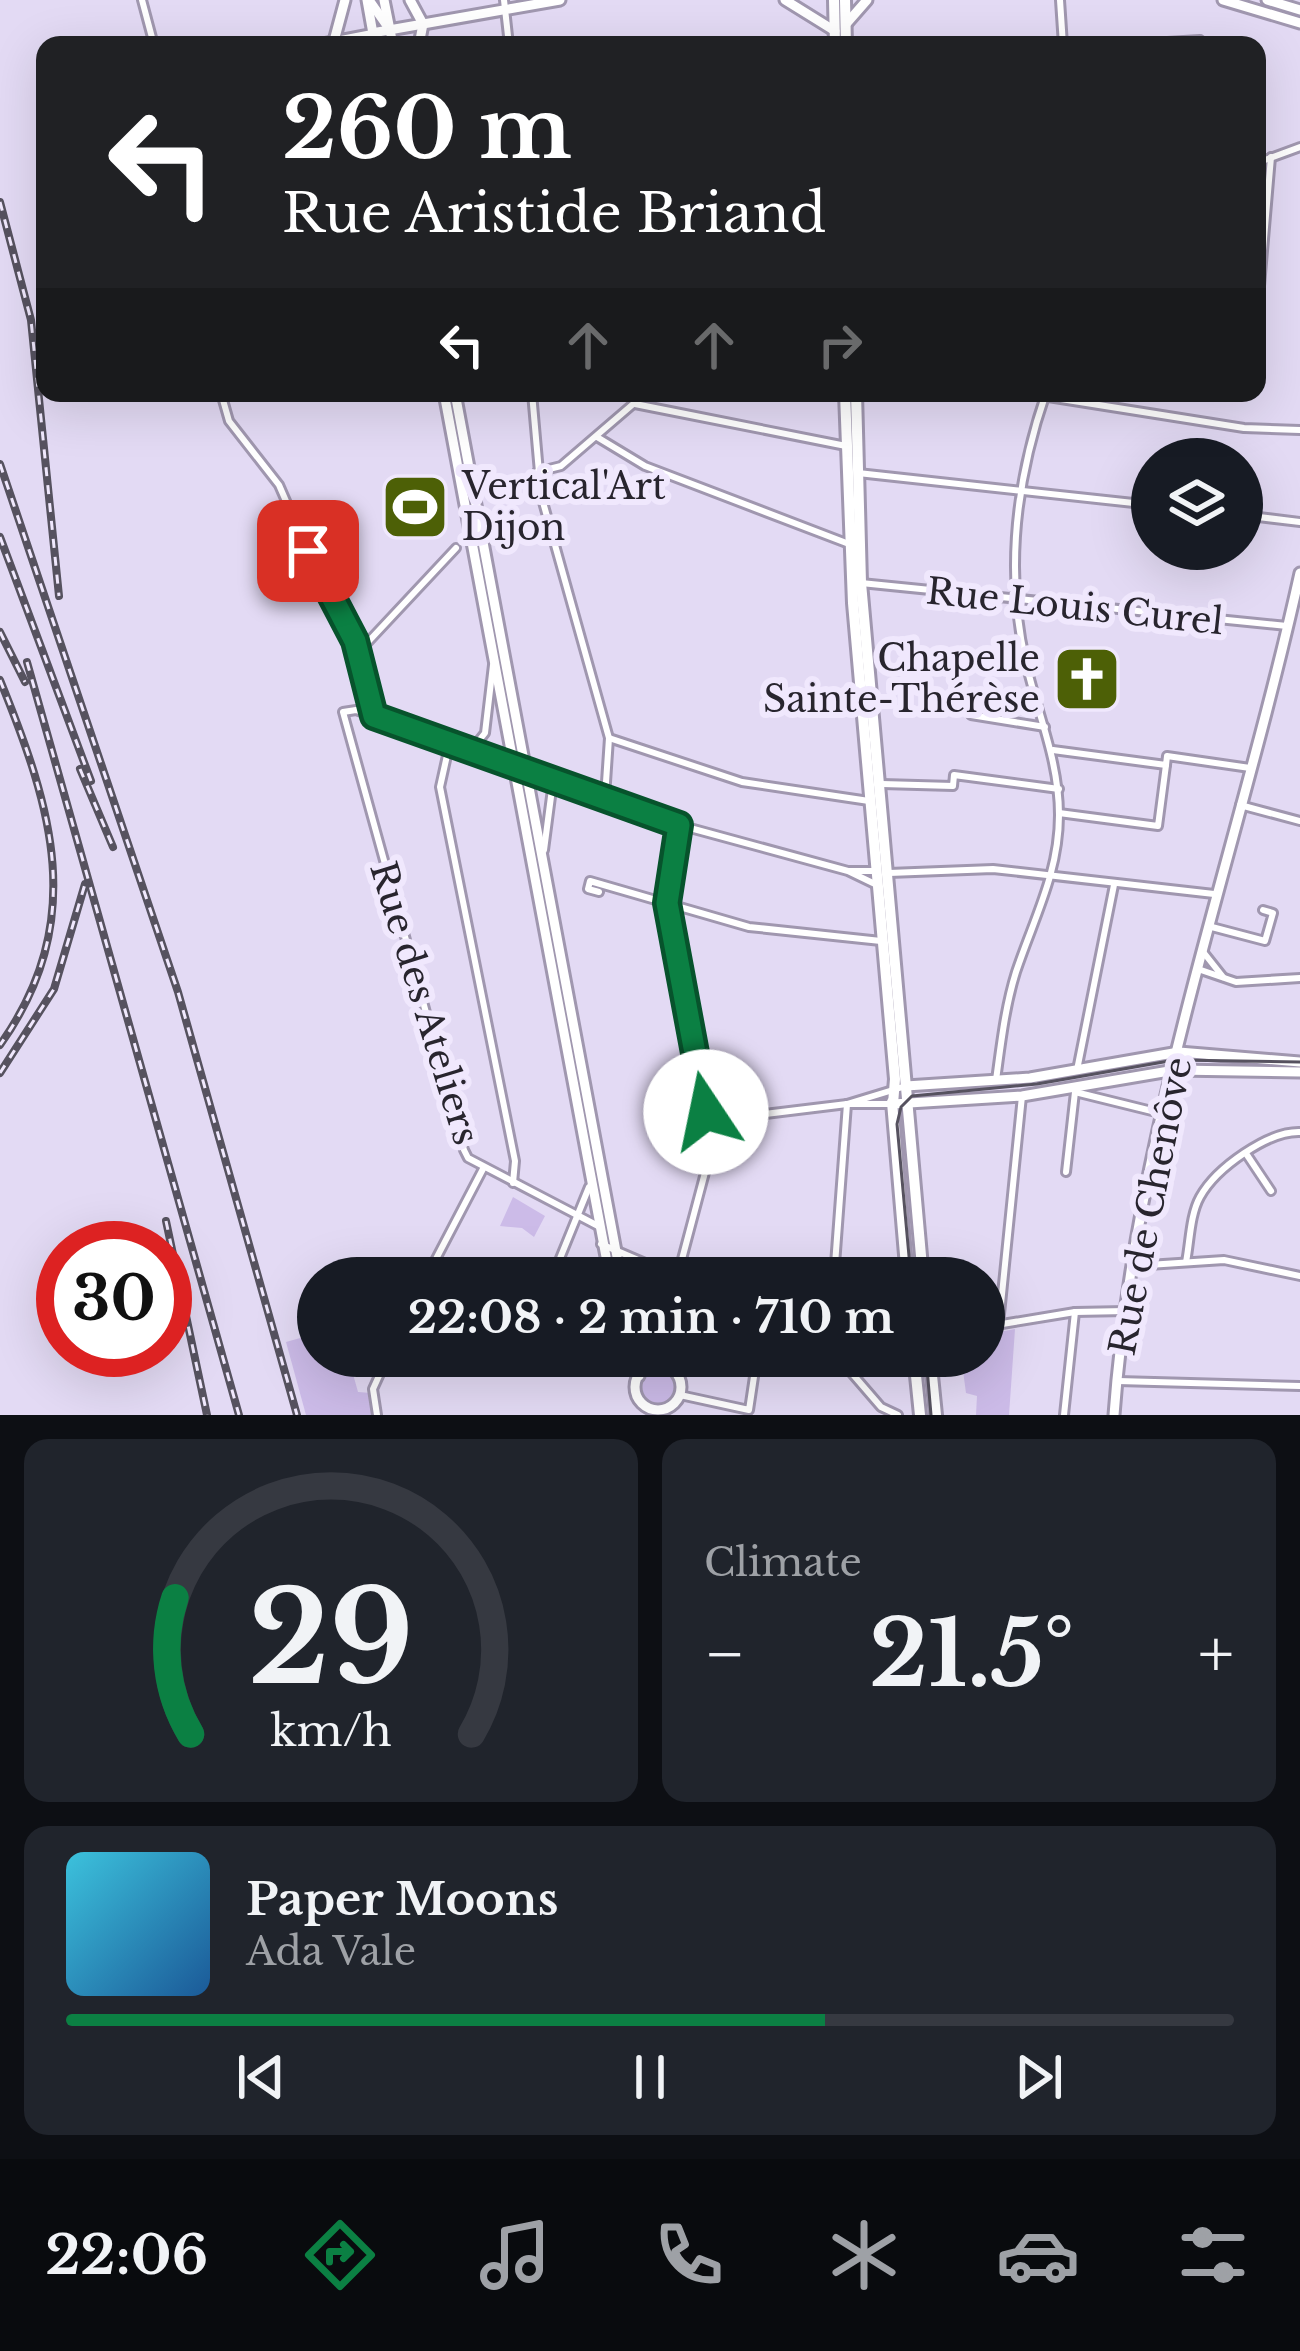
<!DOCTYPE html>
<html lang="en">
<head>
<meta charset="utf-8">
<style>
	:root { --surface:#171b24; --page:#20242c; --text:#f1f3f6; --muted:#9ea1a6; --line:#363941; --accent:#0b8043 }
	body { margin:0; font-family:"Libre Baskerville",serif; background:var(--page); color:var(--text); height:100vh; display:flex; flex-direction:column; font-size:45px; white-space:nowrap }
	* { box-sizing:border-box; margin:0 }
	p { font-size:39px; color:var(--muted) }
	.icon { flex:none; width:66px; height:66px; fill:none; stroke:currentColor; stroke-width:2; stroke-linecap:round; stroke-linejoin:round }
	.map { position:relative; height:1415px; overflow:hidden }
	.panel { display:flex; flex-direction:column; gap:24px; padding:24px; background:#0d0f14; flex:1 }
	.panel>* { flex:none }
	.guide { position:absolute; left:36px; top:36px; width:1230px; height:366px; border-radius:24px; box-shadow:0 12px 48px #0002; background:#202124; color:#fff; overflow:hidden }
	.controls { position:absolute; left:1131px; top:438px; display:grid; gap:24px }
	.controls a { display:grid; place-items:center; width:132px; height:132px; border-radius:50%; background:var(--surface); box-shadow:0 12px 48px #0002; font-size:60px }
	.speed { position:absolute; left:36px; top:1221px; display:flex; gap:24px; font-size:60px; font-weight:700; text-align:center }
	.speed>* { display:grid; place-content:center; width:156px; height:156px; border-radius:50%; background:var(--surface); box-shadow:0 12px 48px #0002; line-height:1 }
	.speed .limit { border:18px solid #d22; background:#fff; color:#111 }
	.pin { position:absolute; display:grid; place-items:center; width:102px; height:102px; color:#fff; margin:-51px; border-radius:24px; box-shadow:0 6px 18px #0006 }
	.me { position:absolute; width:132px; margin:-66px; rotate:349deg; stroke-linejoin:round; filter:drop-shadow(0 0 9px #0008) }
	.turn { display:flex; align-items:center; gap:42px; height:252px; padding:0 48px; font-size:54px }
	.turn .icon { width:156px; height:156px; stroke-width:2.5 }
	.turn b { display:block; font-size:84px; line-height:102px }
	.lanes { display:flex; align-items:center; height:114px; padding:0 48px; background:#0003; justify-content:center; gap:60px; direction:ltr }
	.lanes .off { opacity:.35 }
	.big { font-size:90px; font-weight:700; line-height:1.1 }
	.panel .tile { flex:1; display:flex; flex-direction:column; justify-content:center; gap:18px; min-width:0; padding:0 42px; border-radius:24px; background:var(--page) }
	.panel .dial { align-items:center; gap:0 }
	.dial svg { height:312px; overflow:visible; fill:none; stroke:var(--line); stroke-width:7; stroke-linecap:round; text-anchor:middle }
	.dial text { fill:var(--text); stroke:none }
	.song { display:flex; align-items:center; gap:36px }
	.cover { width:144px; height:144px; border-radius:18px; background:linear-gradient(135deg,hsl(190 70% 55%),hsl(210 70% 35%)) }
	.played { height:12px; border-radius:6px; background:linear-gradient(90deg,var(--accent) 65%,var(--line) 65%) }
	.keys { display:flex; justify-content:space-around; direction:ltr }
	.heat { display:flex; justify-content:space-between; align-items:center; font-size:66px; direction:ltr }
	.panel .tiles { flex:1; display:grid; gap:24px; grid-template-columns:1fr 1fr }
	.tile:last-child { grid-column:span 2 }
	.trip { position:absolute; left:297px; top:1257px; width:708px; height:120px; border-radius:60px; background:var(--surface); box-shadow:0 12px 48px #0002; font-weight:700; line-height:120px; text-align:center }
	.tabs { display:flex; height:192px; justify-content:space-around; align-items:center; background:#090b0e; color:var(--muted) }
	.tabs .icon { width:84px; height:84px }
	.tabs .selected { color:var(--accent) }
	.tabs b { font-size:54px; color:var(--text) }
	.map>svg:first-child { display:block }
</style>
</head>
<body>
<div class="map">
<svg width="1300" height="1415" viewBox="0 0 1300 1415">
	<rect width="100%" height="100%" fill="#e3daf4"/>
	<g fill="#ccbbe8">
		<path d="M 513,1197 L 545,1216 L 534,1237 L 522,1228 L 500,1226 Z"/>
		<path d="M 1015,1329 L 1009,1415 L 976,1415 L 977,1396 L 966,1393 L 961,1356 L 984,1356 L 984,1335 Z"/>
		<path d="M 318,1333 L 318,1356 L 348,1356 L 358,1392 L 371,1393 L 374,1415 L 306,1415 L 286,1342 Z"/>
		<circle cx="659" cy="1387" r="17"/>
	</g>
	<g fill="none" stroke-linecap="round" stroke-linejoin="round">
		<g stroke="#a097af" stroke-width="12">
			<g id="street">
				<path d="M 142,0 L 154,45"/>
				<path d="M 504,0 L 509,45"/>
				<path d="M 1060,0 L 1063,45"/>
				<path d="M 310,45 L 372,33"/>
				<path d="M 1118,45 L 1200,40 L 1206,45"/>
				<path d="M 1257,163 L 1300,147"/>
				<path d="M 1257,321 L 1271,157"/>
				<path d="M 221,393 L 229,421 L 279,485 L 323,586 L 352,636 L 374,716"/>
				<path d="M 532,393 L 541,495 L 609,738 L 605,797"/>
				<path d="M 1023,393 L 1244,428 L 1300,430"/>
				<path d="M 635,404 L 846,446"/>
				<path d="M 597,437 L 645,466 L 849,544"/>
				<path d="M 537,472 L 561,466 L 646,393"/>
				<path d="M 858,473 L 1152,505"/>
				<path d="M 1242,515 L 1300,522"/>
				<path d="M 861,583 L 1287,626"/>
				<path d="M 357,646 L 368,642 L 456,548"/>
				<path d="M 971,715 L 1045,727"/>
				<path d="M 609,738 L 742,782 L 869,801"/>
				<path d="M 450,742 L 440,787 L 515,1161 L 513,1183"/>
				<path d="M 473,748 L 485,733 L 493,665"/>
				<path d="M 1053,750 L 1166,765 L 1167,756 L 1250,768"/>
				<path d="M 882,784 L 953,786 L 954,775 L 1059,789"/>
				<path d="M 1240,805 L 1300,821"/>
				<path d="M 1059,813 L 1158,826 L 1166,765"/>
				<path d="M 544,850 L 552,789 L 559,778"/>
				<path d="M 849,871 L 876,871"/>
				<path d="M 889,873 L 993,869 L 1214,894"/>
				<path d="M 599,892 L 588,889 L 590,881 L 749,927 L 881,941"/>
				<path d="M 1208,926 L 1265,941 L 1273,913 L 1263,910"/>
				<path d="M 1204,953 L 1223,977"/>
				<path d="M 1198,969 L 1236,982 L 1300,978"/>
				<path d="M 1077,1070 L 1114,885"/>
				<path d="M 996,1080 C 1001,1044 1005,1007 1016,972 C 1034,918 1059,873 1059,815 C 1059,761 1038,715 1026,663 C 1005,573 1016,480 1046,393"/>
				<path d="M 1075,1092 L 1160,1113"/>
				<path d="M 847,1104 L 891,1104"/>
				<path d="M 708,1121 L 847,1104 L 906,1086"/>
				<path d="M 1247,1155 L 1271,1191"/>
				<path d="M 1066,1172 L 1075,1092"/>
				<path d="M 600,1227 L 468,1158 L 464,1150 L 343,712 L 356,710 L 679,825 L 848,871 L 877,885"/>
				<path d="M 601,1244 L 678,1277"/>
				<path d="M 1186,1262 C 1190,1242 1190,1215 1200,1197 C 1216,1168 1268,1131 1300,1132"/>
				<path d="M 1133,1266 L 1224,1260 L 1300,1276"/>
				<path d="M 426,1278 L 484,1167"/>
				<path d="M 552,1278 L 589,1187"/>
				<path d="M 677,1278 L 711,1150 L 667,903 L 679,825"/>
				<path d="M 834,1278 L 847,1104"/>
				<path d="M 999,1324 L 1022,1096"/>
				<path d="M 984,1327 L 1075,1312 L 1126,1311"/>
				<path d="M 663,1356 L 663,1365"/>
				<path d="M 837,1356 L 881,1407 L 898,1415"/>
				<path d="M 674,1371 L 703,1357 L 755,1370 L 749,1410 L 680,1395"/>
				<path d="M 1118,1381 L 1300,1386"/>
				<path d="M 377,1415 L 373,1389 L 388,1356"/>
				<path d="M 1064,1415 L 1075,1312"/>
			</g>
		</g>
		<g stroke="#a097af" stroke-width="15">
			<g id="secondary">
				<path d="M 367,0 L 375,45"/>
				<path d="M 369,0 L 390,30"/>
				<path d="M 384,0 L 393,45"/>
				<path d="M 410,0 L 423,24 L 419,45"/>
				<path d="M 785,0 L 835,31"/>
				<path d="M 1223,0 L 1300,23"/>
				<path d="M 1267,0 L 1300,10"/>
				<path d="M 846,24 L 867,0"/>
				<path d="M 372,33 L 560,0"/>
				<path d="M 341,45 L 334,41 L 345,0"/>
				<path d="M 444,393 L 610,1278"/>
				<path d="M 455,393 L 621,1278"/>
				<path d="M 906,1086 L 1030,1078 L 1179,1052 L 1300,1062"/>
				<path d="M 893,1104 L 1022,1096 L 1175,1070 L 1300,1072"/>
				<path d="M 629,1356 L 639,1376"/>
				<circle cx="658" cy="1387" r="23"/>
				<path d="M 1114,1415 C 1135,1127 1238,853 1300,573"/>
			</g>
		</g>
		<g stroke="#a097af" stroke-width="16">
			<g id="primary">
				<path d="M 834,0 L 835,45"/>
				<path d="M 845,0 L 846,45"/>
				<path d="M 845,393 L 853,603 L 895,1079 L 893,1104"/>
				<path d="M 856,393 L 861,583 L 923,1278"/>
				<path d="M 892,1102 L 907,1278"/>
				<path d="M 914,1356 L 920,1415"/>
				<path d="M 930,1356 L 936,1415"/>
			</g>
		</g>
		<use href="#street" stroke="#fff" stroke-width="6"/>
		<use href="#secondary" stroke="#fff" stroke-width="9"/>
		<use href="#primary" stroke="#fff" stroke-width="10"/>
		<g stroke="#56525f" stroke-width="3">
			<path d="M 911,1278 L 897,1124 L 901,1107 L 912,1096 L 1037,1084 L 1175,1060 L 1300,1062"/>
			<path d="M 926,1356 L 931,1415"/>
		</g>
		<g stroke="#56525f" stroke-width="8">
			<g id="rail">
				<path d="M 0,202 L 31,320 L 59,596"/>
				<path d="M 0,464 L 178,992 L 297,1415"/>
				<path d="M 0,537 L 91,781"/>
				<path d="M 0,632 L 25,682"/>
				<path d="M 27,662 L 239,1415"/>
				<path d="M 0,680 C 52,808 88,921 0,1045"/>
				<path d="M 80,769 L 113,847"/>
				<path d="M 0,1073 L 54,989 L 85,884"/>
				<path d="M 166,1221 L 207,1415"/>
			</g>
		</g>
		<use href="#rail" stroke="#f0e8fd" stroke-width="3" stroke-dasharray="9" stroke-linecap="butt"/>
	</g>
	<g fill="none" stroke-linecap="round" stroke-linejoin="round">
		<g stroke="#07532c" stroke-width="30">
			<path id="route" d="M 308,551 L 355,641 L 374,716 L 679,825 L 667,903 L 706,1112"/>
		</g>
		<use href="#route" stroke="#0b8043" stroke-width="21"/>
	</g>
	<defs>
		<g id="stadium-square" transform="scale(3.45)"><rect x="-9" y="-9" width="18" height="18" rx="4" fill="#4d6006" stroke="#f0e8fd"/><path d="M0-5a6.5 5 0 1 0 0 10a6.5 5 0 1 0 0-10ZM-3.5-1.8h7v3.6h-7Z" fill="#fff"/></g>
		<g id="church-square" transform="scale(3.45)"><rect x="-9" y="-9" width="18" height="18" rx="4" fill="#4d6006" stroke="#f0e8fd"/><path d="M-1.2-6h2.4v3.5h3.3v2.4h-3.3V6h-2.4V-.1h-3.3v-2.4h3.3Z" fill="#fff"/></g>
	</defs>
	<g fill-rule="evenodd">
		<use href="#stadium-square" x="415" y="507"/>
		<use href="#church-square" x="1087" y="679"/>
	</g>
	<g text-anchor="middle" stroke-width="12" stroke-linejoin="round" paint-order="stroke">
		<g font-size="36" fill="#28252e" stroke="#f0e8fd" text-anchor="start">
			<text x="462" y="499">Vertical'Art<tspan x="462" dy="41">Dijon</tspan></text>
			<text x="1040" y="671" text-anchor="end">Chapelle<tspan x="1040" dy="41">Sainte-Thérèse</tspan></text>
		</g>
		<g font-size="36" fill="#28252e" stroke="#f0e8fd">
			<text transform="translate(1075 606) rotate(6)" y="13">Rue Louis Curel</text>
			<text transform="translate(425 1003) rotate(73)" y="13">Rue des Ateliers</text>
			<text transform="translate(1150 1206) rotate(-79)" y="13">Rue de Chenôve</text>
		</g>
	</g>
</svg>
<div class="controls">
<a><svg class="icon" aria-label="layers" viewBox="0 0 24 24"><path d="M12 4l9 5-9 5-9-5zM3 14l9 5 9-5"/></svg></a>
</div>
<div class="speed"><div class="limit">30</div></div>
<div class="pin" style="left:308px;top:551px;background:#d93025"><svg class="icon" aria-label="arrive" viewBox="0 0 24 24"><path d="M6 21V4h12l-3 4 3 4H6"/></svg></div>
<svg class="me" style="left:706px;top:1112px" viewBox="-20 -20 40 40"><circle r="19" fill="#fff"/><path d="M0-13L10 11 0 6-10 11z" fill="#0b8043"/></svg>
<div class="trip">22:08 · 2 min · 710 m</div>
<div class="guide">
<div class="turn"><svg class="icon" aria-label="left" viewBox="0 0 24 24"><path d="M17 20v-9H6M10 6l-5 5 5 5"/></svg><div><b>260 m</b>Rue Aristide Briand</div></div>
<div class="lanes"><svg class="icon" aria-label="left" viewBox="0 0 24 24"><path d="M17 20v-9H6M10 6l-5 5 5 5"/></svg><svg class="icon off" aria-label="ahead" viewBox="0 0 24 24"><path d="M12 20V5M6 11l6-6 6 6"/></svg><svg class="icon off" aria-label="ahead" viewBox="0 0 24 24"><path d="M12 20V5M6 11l6-6 6 6"/></svg><svg class="icon off" aria-label="right" viewBox="0 0 24 24"><path d="M7 20v-9h11M14 6l5 5-5 5"/></svg></div>
</div>
</div>
<section class="panel">
<div class="tiles">
<div class="tile dial"><svg viewBox="0 0 100 80">
<path d="M14 69A42 42 0 1 1 86 69"/>
<path d="M14 69A42 42 0 0 1 10 34" stroke="#0b8043"/>
<text x="50" y="56" font-size="32" font-weight="700">29</text>
<text x="50" y="72" font-size="11">km/h</text>
</svg></div>
<div class="tile"><p>Climate</p>
<div class="heat"><a>−</a><b class="big">21.5°</b><a>+</a></div>
</div>
<div class="tile">
<div class="song"><i class="cover"></i><div><b>Paper Moons</b><p>Ada Vale</p></div></div>
<div class="played"></div>
<div class="keys"><svg class="icon" aria-label="previous" viewBox="0 0 24 24"><path d="M18 5L8 12l10 7zM5 5v14"/></svg><svg class="icon" aria-label="pause" viewBox="0 0 24 24"><path d="M8 5v14M16 5v14"/></svg><svg class="icon" aria-label="next" viewBox="0 0 24 24"><path d="M6 5l10 7-10 7zM19 5v14"/></svg></div>
</div>
</div>
</section>
<nav class="tabs">
<b>22:06</b>
<svg class="icon selected" aria-label="directions" viewBox="0 0 24 24"><path d="M12 3l9 9-9 9-9-9zM9 14v-3h6M13 9l2 2-2 2"/></svg>
<svg class="icon" aria-label="music" viewBox="0 0 24 24"><path d="M9 18V5l10-2v13"/><circle cx="6" cy="18" r="3"/><circle cx="16" cy="16" r="3"/></svg>
<svg class="icon" aria-label="phone" viewBox="0 0 24 24"><path d="M5 4h4l2 5-3 2q2 4 5 5l2-3 5 2v4C11 20 4 13 5 4z"/></svg>
<svg class="icon" aria-label="climate" viewBox="0 0 24 24"><path d="M12 3v18M4 7l16 10M4 17L20 7"/></svg>
<svg class="icon" aria-label="car" viewBox="0 0 24 24"><path d="M5 17H2v-5l4-1 3-4h7l3 4 3 1v5h-3M9 17h6M6 11h13"/><circle cx="7" cy="17" r="2"/><circle cx="17" cy="17" r="2"/></svg>
<svg class="icon" aria-label="filters" viewBox="0 0 24 24"><path d="M4 7h16M4 17h16"/><circle cx="9" cy="7" r="2"/><circle cx="15" cy="17" r="2"/></svg>
</nav>
</body>
</html>
